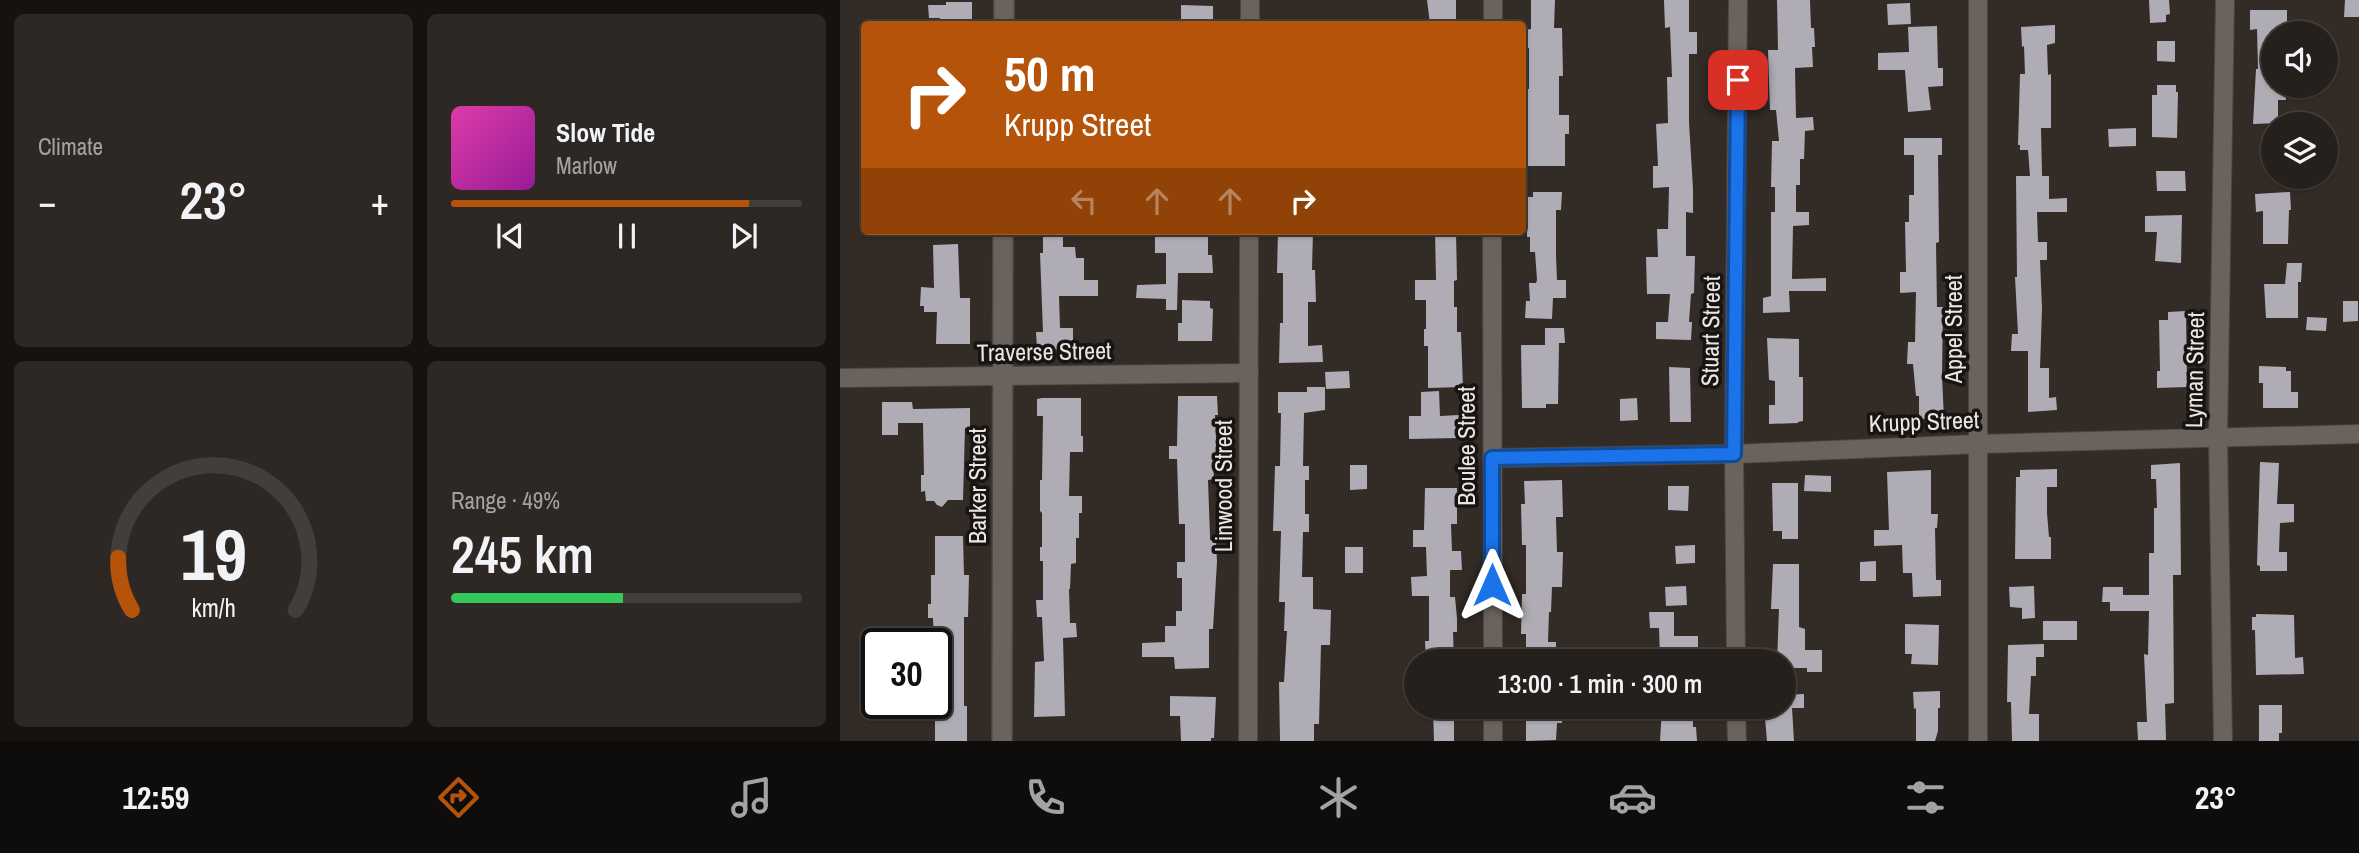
<!DOCTYPE html>
<html lang="en">
<head>
<meta charset="utf-8">
<style>
	:root { --surface:#26201c; --page:#2e2825; --text:#f1f3f6; --muted:#a4a3a3; --line:#423e3b; --accent:#b45309 }
	body { margin:0; font-family:"Archivo Narrow",sans-serif; background:var(--page); color:var(--text); height:100vh; display:flex; flex-direction:column; font-size:26px; white-space:nowrap }
	* { box-sizing:border-box; margin:0 }
	p { font-size:23px; color:var(--muted) }
	.icon { flex:none; width:38px; height:38px; fill:none; stroke:currentColor; stroke-width:2; stroke-linecap:round; stroke-linejoin:round }
	.map { position:relative; flex:1; overflow:hidden }
	.side { display:flex; flex-direction:column; gap:14px; padding:14px; background:#15120f; width:840px }
	.side>* { flex:none }
	.guide { position:absolute; left:21px; top:21px; width:665px; height:214px; border-radius:7px; box-shadow:0 2px 5px #0004,0 0 0 2px var(--line); background:#b45309; color:#fff; overflow:hidden }
	.buttons { position:absolute; left:1421px; top:21px; display:grid; gap:14px }
	.buttons a { display:grid; place-items:center; width:77px; height:77px; border-radius:50%; background:var(--surface); box-shadow:0 2px 5px #0004,0 0 0 2px var(--line); font-size:35px }
	.speed { position:absolute; left:21px; top:628px; display:flex; gap:14px; font-size:35px; font-weight:700; text-align:center }
	.speed>* { display:grid; place-content:center; width:91px; height:91px; border-radius:50%; background:var(--surface); box-shadow:0 2px 5px #0004,0 0 0 2px var(--line); line-height:1 }
	.speed .limit { border:4px solid #111; border-radius:10px; background:#fff; color:#111 }
	.pin { position:absolute; display:grid; place-items:center; width:60px; height:60px; color:#fff; margin:-30px; border-radius:14px; box-shadow:0 4px 10px #0006 }
	.me { position:absolute; width:77px; margin:-38px; rotate:0deg; stroke-linejoin:round; filter:drop-shadow(0 0 5px #0008) }
	.turn { display:flex; align-items:center; gap:24px; height:147px; padding:0 28px; font-size:32px }
	.turn .icon { width:91px; height:91px; stroke-width:2.5 }
	.turn b { display:block; font-size:49px; line-height:60px }
	.lanes { display:flex; align-items:center; height:66px; padding:0 28px; background:#0003; justify-content:center; gap:35px; direction:ltr }
	.lanes .off { opacity:.35 }
	.big { font-size:52px; font-weight:600; line-height:1.1 }
	.side .widget { flex:1; display:flex; flex-direction:column; justify-content:center; gap:10px; min-width:0; padding:0 24px; border-radius:10px; background:var(--page) }
	.side .dial { align-items:center; gap:0 }
	.dial svg { height:182px; overflow:visible; fill:none; stroke:var(--line); stroke-width:7; stroke-linecap:round; text-anchor:middle }
	.dial text { fill:var(--text); stroke:none }
	.song { display:flex; align-items:center; gap:21px }
	.cover { width:84px; height:84px; border-radius:10px; background:linear-gradient(135deg,hsl(320 70% 55%),hsl(300 70% 35%)) }
	.played { height:7px; border-radius:4px; background:linear-gradient(90deg,var(--accent) 85%,var(--line) 85%) }
	.keys { display:flex; justify-content:space-around; direction:ltr }
	.heat { display:flex; justify-content:space-between; align-items:center; font-size:38px; direction:ltr }
	.charge { height:10px; border-radius:5px; background:linear-gradient(90deg,#34c759 49%,var(--line) 0) }
	.side .tiles { flex:1; display:grid; gap:14px; grid-template-columns:repeat(2,1fr) }
	.trip { position:absolute; left:564px; top:649px; width:392px; height:70px; border-radius:35px; background:var(--surface); box-shadow:0 2px 5px #0004,0 0 0 2px var(--line); font-weight:600; line-height:70px; text-align:center }
	.menu { display:flex; height:112px; justify-content:space-around; align-items:center; background:#0f0d0b; color:var(--muted) }
	.menu .icon { width:49px; height:49px }
	.menu .current { color:var(--accent) }
	.menu b { font-size:32px; color:var(--text) }
	main { display:flex; flex:1; min-height:0 }
	.map>svg:first-child { display:block }
</style>
</head>
<body>
<main>
<section class="side">
<div class="tiles">
<div class="widget"><p>Climate</p>
<div class="heat"><a>−</a><b class="big">23°</b><a>+</a></div>
</div>
<div class="widget">
<div class="song"><i class="cover"></i><div><b>Slow Tide</b><p>Marlow</p></div></div>
<div class="played"></div>
<div class="keys"><svg class="icon" aria-label="previous" viewBox="0 0 24 24"><path d="M18 5L8 12l10 7zM5 5v14"/></svg><svg class="icon" aria-label="pause" viewBox="0 0 24 24"><path d="M8 5v14M16 5v14"/></svg><svg class="icon" aria-label="next" viewBox="0 0 24 24"><path d="M6 5l10 7-10 7zM19 5v14"/></svg></div>
</div>
<div class="widget dial"><svg viewBox="0 0 100 80">
<path d="M14 69A42 42 0 1 1 86 69"/>
<path d="M14 69A42 42 0 0 1 8 46" stroke="#b45309"/>
<text x="50" y="56" font-size="32" font-weight="700">19</text>
<text x="50" y="72" font-size="11">km/h</text>
</svg></div>
<div class="widget"><p>Range · 49%</p><b class="big">245 km</b><div class="charge"></div></div>
</div>
</section>
<div class="map">
<svg width="1519" height="741" viewBox="0 0 1519 741">
	<rect width="100%" height="100%" fill="#322b26"/>
	<g fill="#afacb5">
		<path d="M 587,0 L 616,0 L 616,24 L 590,24 Z"/>
		<path d="M 691,0 L 715,0 L 714,28 L 722,28 L 723,76 L 719,76 L 719,115 L 729,115 L 729,134 L 725,134 L 725,166 L 686,166 L 686,89 L 689,89 L 689,48 L 685,48 L 684,30 L 691,29 Z"/>
		<path d="M 824,0 L 849,0 L 849,32 L 857,32 L 857,54 L 849,54 L 849,122 L 853,189 L 853,213 L 846,212 L 846,256 L 855,256 L 854,293 L 851,294 L 849,322 L 852,322 L 851,340 L 816,339 L 816,322 L 828,322 L 830,294 L 807,294 L 806,257 L 818,257 L 817,229 L 828,229 L 829,187 L 813,188 L 813,166 L 818,166 L 816,124 L 828,123 L 827,77 L 832,77 L 830,27 L 825,28 Z"/>
		<path d="M 937,0 L 970,0 L 971,28 L 974,28 L 975,47 L 972,47 L 973,67 L 955,68 L 956,118 L 973,117 L 974,130 L 965,131 L 964,159 L 960,159 L 960,185 L 956,185 L 956,212 L 969,212 L 969,225 L 953,226 L 952,279 L 986,278 L 986,291 L 949,291 L 950,312 L 923,313 L 923,298 L 931,296 L 931,212 L 935,212 L 935,187 L 931,187 L 932,141 L 939,141 L 936,110 L 930,110 L 928,50 L 938,50 Z"/>
		<path d="M 1309,0 L 1329,0 L 1330,14 L 1326,15 L 1326,22 L 1310,23 Z"/>
		<path d="M 1505,0 L 1519,0 L 1519,17 L 1504,17 Z"/>
		<path d="M 106,2 L 132,2 L 132,20 L 100,21 L 100,18 L 89,18 L 88,5 L 106,5 Z"/>
		<path d="M 1070,3 L 1071,24 L 1048,25 L 1047,4 Z"/>
		<path d="M 341,5 L 373,6 L 373,23 L 341,22 Z"/>
		<path d="M 1410,10 L 1447,10 L 1447,33 L 1433,33 L 1433,86 L 1446,86 L 1446,100 L 1438,100 L 1438,123 L 1413,124 L 1416,69 L 1418,69 L 1417,29 L 1410,30 Z"/>
		<path d="M 1215,25 L 1215,43 L 1207,45 L 1208,75 L 1211,74 L 1211,128 L 1201,128 L 1202,176 L 1209,176 L 1209,199 L 1227,198 L 1227,212 L 1197,212 L 1198,242 L 1207,242 L 1207,260 L 1200,260 L 1202,308 L 1200,368 L 1209,368 L 1209,398 L 1216,397 L 1217,410 L 1188,412 L 1188,351 L 1171,351 L 1172,334 L 1178,334 L 1175,277 L 1177,277 L 1176,176 L 1190,176 L 1188,150 L 1180,150 L 1180,145 L 1178,145 L 1180,74 L 1185,74 L 1184,46 L 1182,47 L 1181,27 Z"/>
		<path d="M 1097,26 L 1098,68 L 1103,68 L 1103,86 L 1088,87 L 1091,110 L 1068,112 L 1065,70 L 1038,70 L 1038,53 L 1069,52 L 1068,27 Z"/>
		<path d="M 1317,41 L 1335,41 L 1335,62 L 1317,61 Z"/>
		<path d="M 1317,85 L 1336,85 L 1336,92 L 1338,92 L 1337,138 L 1312,137 L 1312,95 L 1317,95 Z"/>
		<path d="M 1296,128 L 1296,146 L 1269,147 L 1268,129 Z"/>
		<path d="M 1064,138 L 1102,138 L 1102,155 L 1098,155 L 1099,242 L 1096,243 L 1097,307 L 1103,307 L 1102,376 L 1104,419 L 1079,419 L 1079,396 L 1076,396 L 1073,364 L 1067,364 L 1068,342 L 1075,342 L 1076,292 L 1060,293 L 1060,272 L 1066,272 L 1065,222 L 1069,222 L 1069,195 L 1074,195 L 1074,155 L 1064,155 Z"/>
		<path d="M 1316,171 L 1345,171 L 1346,191 L 1317,191 Z"/>
		<path d="M 693,192 L 722,192 L 721,210 L 716,210 L 716,256 L 717,280 L 726,280 L 726,298 L 713,298 L 712,319 L 685,318 L 686,301 L 690,301 L 689,283 L 696,283 L 697,280 L 695,252 L 690,252 L 690,237 L 687,237 L 687,197 L 693,197 Z"/>
		<path d="M 1450,192 L 1451,210 L 1449,210 L 1448,244 L 1423,244 L 1423,211 L 1416,212 L 1415,194 Z"/>
		<path d="M 1342,215 L 1341,263 L 1315,261 L 1317,232 L 1305,232 L 1305,216 Z"/>
		<path d="M 203,231 L 223,231 L 223,247 L 235,247 L 236,258 L 244,258 L 244,280 L 258,280 L 258,296 L 219,296 L 220,328 L 233,328 L 233,349 L 200,350 L 200,348 L 197,348 L 196,332 L 203,332 L 200,253 L 203,253 Z"/>
		<path d="M 317,231 L 368,231 L 368,255 L 372,255 L 373,273 L 338,273 L 337,310 L 326,310 L 326,299 L 296,298 L 297,285 L 326,284 L 326,253 L 315,253 L 315,236 L 317,236 Z"/>
		<path d="M 438,231 L 473,231 L 472,270 L 475,270 L 476,302 L 468,302 L 468,346 L 482,345 L 483,362 L 439,363 L 440,323 L 443,323 L 443,273 L 437,273 Z"/>
		<path d="M 595,231 L 616,231 L 617,280 L 614,281 L 614,307 L 617,307 L 617,332 L 621,332 L 623,387 L 588,388 L 588,346 L 584,346 L 584,329 L 586,329 L 586,300 L 575,300 L 575,280 L 596,280 Z"/>
		<path d="M 118,244 L 120,298 L 130,298 L 130,344 L 96,344 L 97,312 L 84,312 L 84,306 L 80,306 L 81,287 L 94,288 L 93,245 Z"/>
		<path d="M 1447,263 L 1462,263 L 1461,282 L 1458,282 L 1458,318 L 1426,318 L 1424,284 L 1445,284 Z"/>
		<path d="M 342,300 L 370,301 L 370,308 L 373,309 L 372,341 L 338,341 L 338,323 L 342,323 Z"/>
		<path d="M 1503,301 L 1518,301 L 1518,321 L 1503,322 Z"/>
		<path d="M 1346,311 L 1347,387 L 1317,388 L 1317,371 L 1320,371 L 1319,320 L 1328,320 L 1328,312 Z"/>
		<path d="M 1467,317 L 1487,318 L 1486,331 L 1466,330 Z"/>
		<path d="M 705,328 L 724,328 L 725,343 L 719,343 L 718,404 L 706,404 L 706,408 L 682,408 L 681,345 L 705,345 Z"/>
		<path d="M 927,338 L 959,339 L 959,377 L 963,377 L 963,421 L 958,422 L 958,423 L 929,424 L 929,405 L 935,405 L 935,381 L 929,380 Z"/>
		<path d="M 1419,366 L 1446,367 L 1446,371 L 1451,371 L 1451,392 L 1458,392 L 1458,408 L 1423,408 L 1423,383 L 1419,383 Z"/>
		<path d="M 829,367 L 850,368 L 851,422 L 830,422 Z"/>
		<path d="M 509,371 L 510,388 L 486,389 L 485,372 Z"/>
		<path d="M 467,387 L 485,387 L 485,410 L 464,413 L 463,466 L 469,466 L 469,480 L 465,480 L 465,514 L 469,514 L 469,532 L 463,532 L 462,577 L 473,577 L 473,609 L 491,610 L 490,645 L 481,645 L 479,724 L 474,724 L 474,741 L 440,741 L 439,682 L 444,682 L 447,631 L 444,631 L 445,602 L 439,602 L 441,531 L 433,531 L 435,466 L 440,466 L 441,413 L 438,413 L 438,392 L 467,392 Z"/>
		<path d="M 599,391 L 600,416 L 619,415 L 619,438 L 569,439 L 569,416 L 581,416 L 581,392 Z"/>
		<path d="M 338,396 L 377,396 L 378,415 L 375,415 L 377,462 L 373,462 L 374,479 L 368,480 L 370,536 L 370,540 L 376,540 L 377,562 L 373,629 L 369,629 L 369,668 L 335,669 L 334,657 L 302,657 L 302,643 L 325,642 L 325,626 L 336,626 L 336,611 L 342,611 L 342,578 L 337,578 L 337,562 L 345,562 L 345,524 L 339,524 L 337,459 L 329,459 L 329,446 L 337,446 Z"/>
		<path d="M 202,398 L 241,398 L 241,436 L 243,436 L 243,452 L 230,452 L 229,496 L 242,496 L 242,513 L 239,513 L 239,538 L 236,538 L 236,563 L 231,564 L 230,589 L 229,589 L 230,623 L 236,623 L 237,637 L 223,638 L 225,716 L 194,717 L 195,662 L 204,661 L 202,617 L 197,617 L 196,600 L 203,600 L 203,561 L 200,561 L 200,547 L 202,547 L 202,513 L 200,511 L 200,480 L 202,480 L 203,416 L 197,416 L 197,399 Z"/>
		<path d="M 797,398 L 798,420 L 780,421 L 780,399 Z"/>
		<path d="M 42,402 L 72,402 L 73,409 L 130,408 L 130,428 L 125,428 L 123,500 L 108,500 L 102,507 L 97,505 L 94,501 L 86,501 L 85,491 L 81,492 L 81,475 L 84,475 L 83,423 L 58,423 L 58,435 L 42,435 Z"/>
		<path d="M 1420,462 L 1439,463 L 1437,504 L 1454,504 L 1454,522 L 1440,523 L 1439,552 L 1447,552 L 1447,571 L 1420,571 L 1420,566 L 1417,565 Z"/>
		<path d="M 1340,463 L 1341,575 L 1333,575 L 1334,703 L 1325,704 L 1326,740 L 1298,740 L 1297,722 L 1307,722 L 1304,654 L 1308,655 L 1309,611 L 1270,611 L 1270,602 L 1262,602 L 1263,587 L 1283,587 L 1283,595 L 1309,595 L 1309,553 L 1314,553 L 1314,508 L 1317,508 L 1316,479 L 1311,479 L 1311,465 Z"/>
		<path d="M 510,465 L 527,465 L 527,489 L 510,490 Z"/>
		<path d="M 1217,469 L 1217,487 L 1207,487 L 1207,513 L 1209,537 L 1211,537 L 1211,559 L 1175,559 L 1176,477 L 1180,477 L 1180,470 Z"/>
		<path d="M 1091,470 L 1091,514 L 1098,514 L 1097,528 L 1095,528 L 1096,580 L 1101,580 L 1101,596 L 1073,597 L 1072,573 L 1063,573 L 1062,545 L 1034,546 L 1034,530 L 1049,530 L 1047,472 Z"/>
		<path d="M 965,475 L 991,476 L 991,492 L 964,491 Z"/>
		<path d="M 722,480 L 723,517 L 716,517 L 716,519 L 717,552 L 723,552 L 722,587 L 712,587 L 711,612 L 709,612 L 708,642 L 716,642 L 716,654 L 686,657 L 686,634 L 681,634 L 682,594 L 686,594 L 686,545 L 682,545 L 681,504 L 685,504 L 684,481 Z"/>
		<path d="M 932,483 L 958,483 L 958,539 L 942,539 L 942,531 L 933,531 Z"/>
		<path d="M 828,486 L 849,486 L 848,511 L 828,510 Z"/>
		<path d="M 585,488 L 617,488 L 617,524 L 611,524 L 612,551 L 621,551 L 622,570 L 610,570 L 610,597 L 615,597 L 617,618 L 617,632 L 613,632 L 614,661 L 586,662 L 585,641 L 589,641 L 589,596 L 572,596 L 571,577 L 587,576 L 586,547 L 573,547 L 573,530 L 584,530 Z"/>
		<path d="M 95,536 L 123,536 L 124,575 L 129,575 L 128,617 L 124,617 L 124,706 L 127,706 L 127,741 L 95,741 L 95,706 L 104,704 L 104,646 L 94,644 L 93,618 L 88,618 L 88,604 L 91,604 L 91,575 L 95,575 Z"/>
		<path d="M 855,545 L 855,563 L 836,564 L 835,546 Z"/>
		<rect x="505" y="547" width="18" height="26"/>
		<path d="M 1036,561 L 1036,581 L 1020,581 L 1020,562 Z"/>
		<path d="M 933,564 L 959,564 L 959,627 L 965,629 L 965,650 L 982,650 L 982,672 L 967,672 L 967,668 L 943,668 L 943,662 L 937,662 L 939,609 L 931,609 Z"/>
		<path d="M 846,586 L 847,605 L 826,606 L 825,587 Z"/>
		<path d="M 1194,586 L 1195,618 L 1182,619 L 1182,608 L 1170,607 L 1169,587 Z"/>
		<path d="M 809,612 L 834,612 L 834,636 L 858,636 L 858,662 L 832,662 L 832,656 L 820,657 L 819,628 L 810,628 Z"/>
		<path d="M 1416,614 L 1454,615 L 1455,658 L 1463,657 L 1464,674 L 1416,675 L 1415,630 L 1412,630 L 1412,617 L 1416,617 Z"/>
		<rect x="1203" y="621" width="34" height="19"/>
		<path d="M 1065,624 L 1099,625 L 1098,665 L 1071,664 L 1072,654 L 1065,654 Z"/>
		<path d="M 1204,644 L 1204,657 L 1196,657 L 1196,676 L 1191,676 L 1189,714 L 1199,714 L 1199,741 L 1172,741 L 1171,702 L 1167,702 L 1168,645 Z"/>
		<path d="M 1100,691 L 1100,708 L 1098,708 L 1098,731 L 1095,741 L 1076,741 L 1076,708 L 1074,709 L 1073,692 Z"/>
		<path d="M 964,694 L 964,708 L 952,708 L 954,741 L 927,741 L 925,718 L 930,718 L 930,707 L 943,707 L 943,695 Z"/>
		<path d="M 330,696 L 376,697 L 374,738 L 371,738 L 371,741 L 341,741 L 340,716 L 330,716 Z"/>
		<path d="M 1419,705 L 1442,705 L 1442,733 L 1439,733 L 1439,741 L 1419,741 Z"/>
		<path d="M 686,707 L 722,707 L 722,723 L 717,723 L 716,740 L 686,741 Z"/>
		<path d="M 822,707 L 851,707 L 851,721 L 853,721 L 853,727 L 856,727 L 857,741 L 820,741 Z"/>
		<path d="M 593,708 L 614,708 L 614,741 L 594,741 Z"/>
	</g>
	<g fill="none" stroke-linecap="round" stroke-linejoin="round">
		<g stroke="#4c4642" stroke-width="20">
			<g id="minor">
				<path d="M 410,24 L 410,0"/>
				<path d="M 653,24 L 653,0"/>
				<path d="M 652,231 L 653,662"/>
				<path d="M 0,378 L 409,373"/>
				<path d="M 652,458 L 894,454 L 1139,444 L 1519,434"/>
				<path d="M 896,662 L 894,454 L 898,0"/>
				<path d="M 653,707 L 653,741"/>
				<path d="M 896,707 L 897,741"/>
				<path d="M 408,741 L 409,231"/>
				<path d="M 1138,741 L 1138,0"/>
				<path d="M 1383,741 L 1378,439 L 1385,0"/>
			</g>
		</g>
		<g stroke="#4c4642" stroke-width="22">
			<g id="tertiary">
				<path d="M 164,24 L 164,0"/>
				<path d="M 162,741 L 163,231"/>
			</g>
		</g>
		<use href="#minor" stroke="#6a625d" stroke-width="18"/>
		<use href="#tertiary" stroke="#6a625d" stroke-width="19"/>
	</g>
	<g fill="none" stroke-linecap="round" stroke-linejoin="round">
		<g stroke="#114b97" stroke-width="18">
			<path id="route" d="M 652,585 L 652,458 L 894,454 L 898,80"/>
		</g>
		<use href="#route" stroke="#1a73e8" stroke-width="12"/>
	</g>
	<g text-anchor="middle" stroke-width="7" stroke-linejoin="round" paint-order="stroke">
		<g font-size="24" fill="#ebe6e3" stroke="#171412">
			<text transform="translate(1114 329) rotate(-90)" y="8">Appel Street</text>
			<text transform="translate(871 331) rotate(-89)" y="8">Stuart Street</text>
			<text transform="translate(204 352) rotate(-1)" y="8">Traverse Street</text>
			<text transform="translate(1355 370) rotate(-89)" y="8">Lyman Street</text>
			<text transform="translate(1084 422) rotate(-2)" y="8">Krupp Street</text>
			<text transform="translate(627 446) rotate(-90)" y="8">Boulee Street</text>
			<text transform="translate(138 486) rotate(-90)" y="8">Barker Street</text>
			<text transform="translate(384 486) rotate(-90)" y="8">Linwood Street</text>
		</g>
	</g>
</svg>
<div class="buttons">
<a><svg class="icon" aria-label="sound" viewBox="0 0 24 24"><path d="M4 9h4l5-4v14l-5-4H4zM17 9q2 3 0 6"/></svg></a>
<a><svg class="icon" aria-label="layers" viewBox="0 0 24 24"><path d="M12 4l9 5-9 5-9-5zM3 14l9 5 9-5"/></svg></a>
</div>
<div class="speed"><div class="limit">30</div></div>
<div class="pin" style="left:898px;top:80px;background:#d93025"><svg class="icon" aria-label="arrive" viewBox="0 0 24 24"><path d="M6 21V4h12l-3 4 3 4H6"/></svg></div>
<svg class="me" style="left:652px;top:585px" viewBox="-20 -20 40 40"><path d="M0-17L14 15 0 8-14 15z" fill="#1a73e8" stroke="#fff" stroke-width="4"/></svg>
<div class="trip">13:00 · 1 min · 300 m</div>
<div class="guide">
<div class="turn"><svg class="icon" aria-label="right" viewBox="0 0 24 24"><path d="M7 20v-9h11M14 6l5 5-5 5"/></svg><div><b>50 m</b>Krupp Street</div></div>
<div class="lanes"><svg class="icon off" aria-label="left" viewBox="0 0 24 24"><path d="M17 20v-9H6M10 6l-5 5 5 5"/></svg><svg class="icon off" aria-label="ahead" viewBox="0 0 24 24"><path d="M12 20V5M6 11l6-6 6 6"/></svg><svg class="icon off" aria-label="ahead" viewBox="0 0 24 24"><path d="M12 20V5M6 11l6-6 6 6"/></svg><svg class="icon" aria-label="right" viewBox="0 0 24 24"><path d="M7 20v-9h11M14 6l5 5-5 5"/></svg></div>
</div>
</div>
</main>
<nav class="menu">
<b>12:59</b>
<svg class="icon current" aria-label="directions" viewBox="0 0 24 24"><path d="M12 3l9 9-9 9-9-9zM9 14v-3h6M13 9l2 2-2 2"/></svg>
<svg class="icon" aria-label="music" viewBox="0 0 24 24"><path d="M9 18V5l10-2v13"/><circle cx="6" cy="18" r="3"/><circle cx="16" cy="16" r="3"/></svg>
<svg class="icon" aria-label="phone" viewBox="0 0 24 24"><path d="M5 4h4l2 5-3 2q2 4 5 5l2-3 5 2v4C11 20 4 13 5 4z"/></svg>
<svg class="icon" aria-label="climate" viewBox="0 0 24 24"><path d="M12 3v18M4 7l16 10M4 17L20 7"/></svg>
<svg class="icon" aria-label="car" viewBox="0 0 24 24"><path d="M5 17H2v-5l4-1 3-4h7l3 4 3 1v5h-3M9 17h6M6 11h13"/><circle cx="7" cy="17" r="2"/><circle cx="17" cy="17" r="2"/></svg>
<svg class="icon" aria-label="filters" viewBox="0 0 24 24"><path d="M4 7h16M4 17h16"/><circle cx="9" cy="7" r="2"/><circle cx="15" cy="17" r="2"/></svg>
<b>23°</b>
</nav>
</body>
</html>
